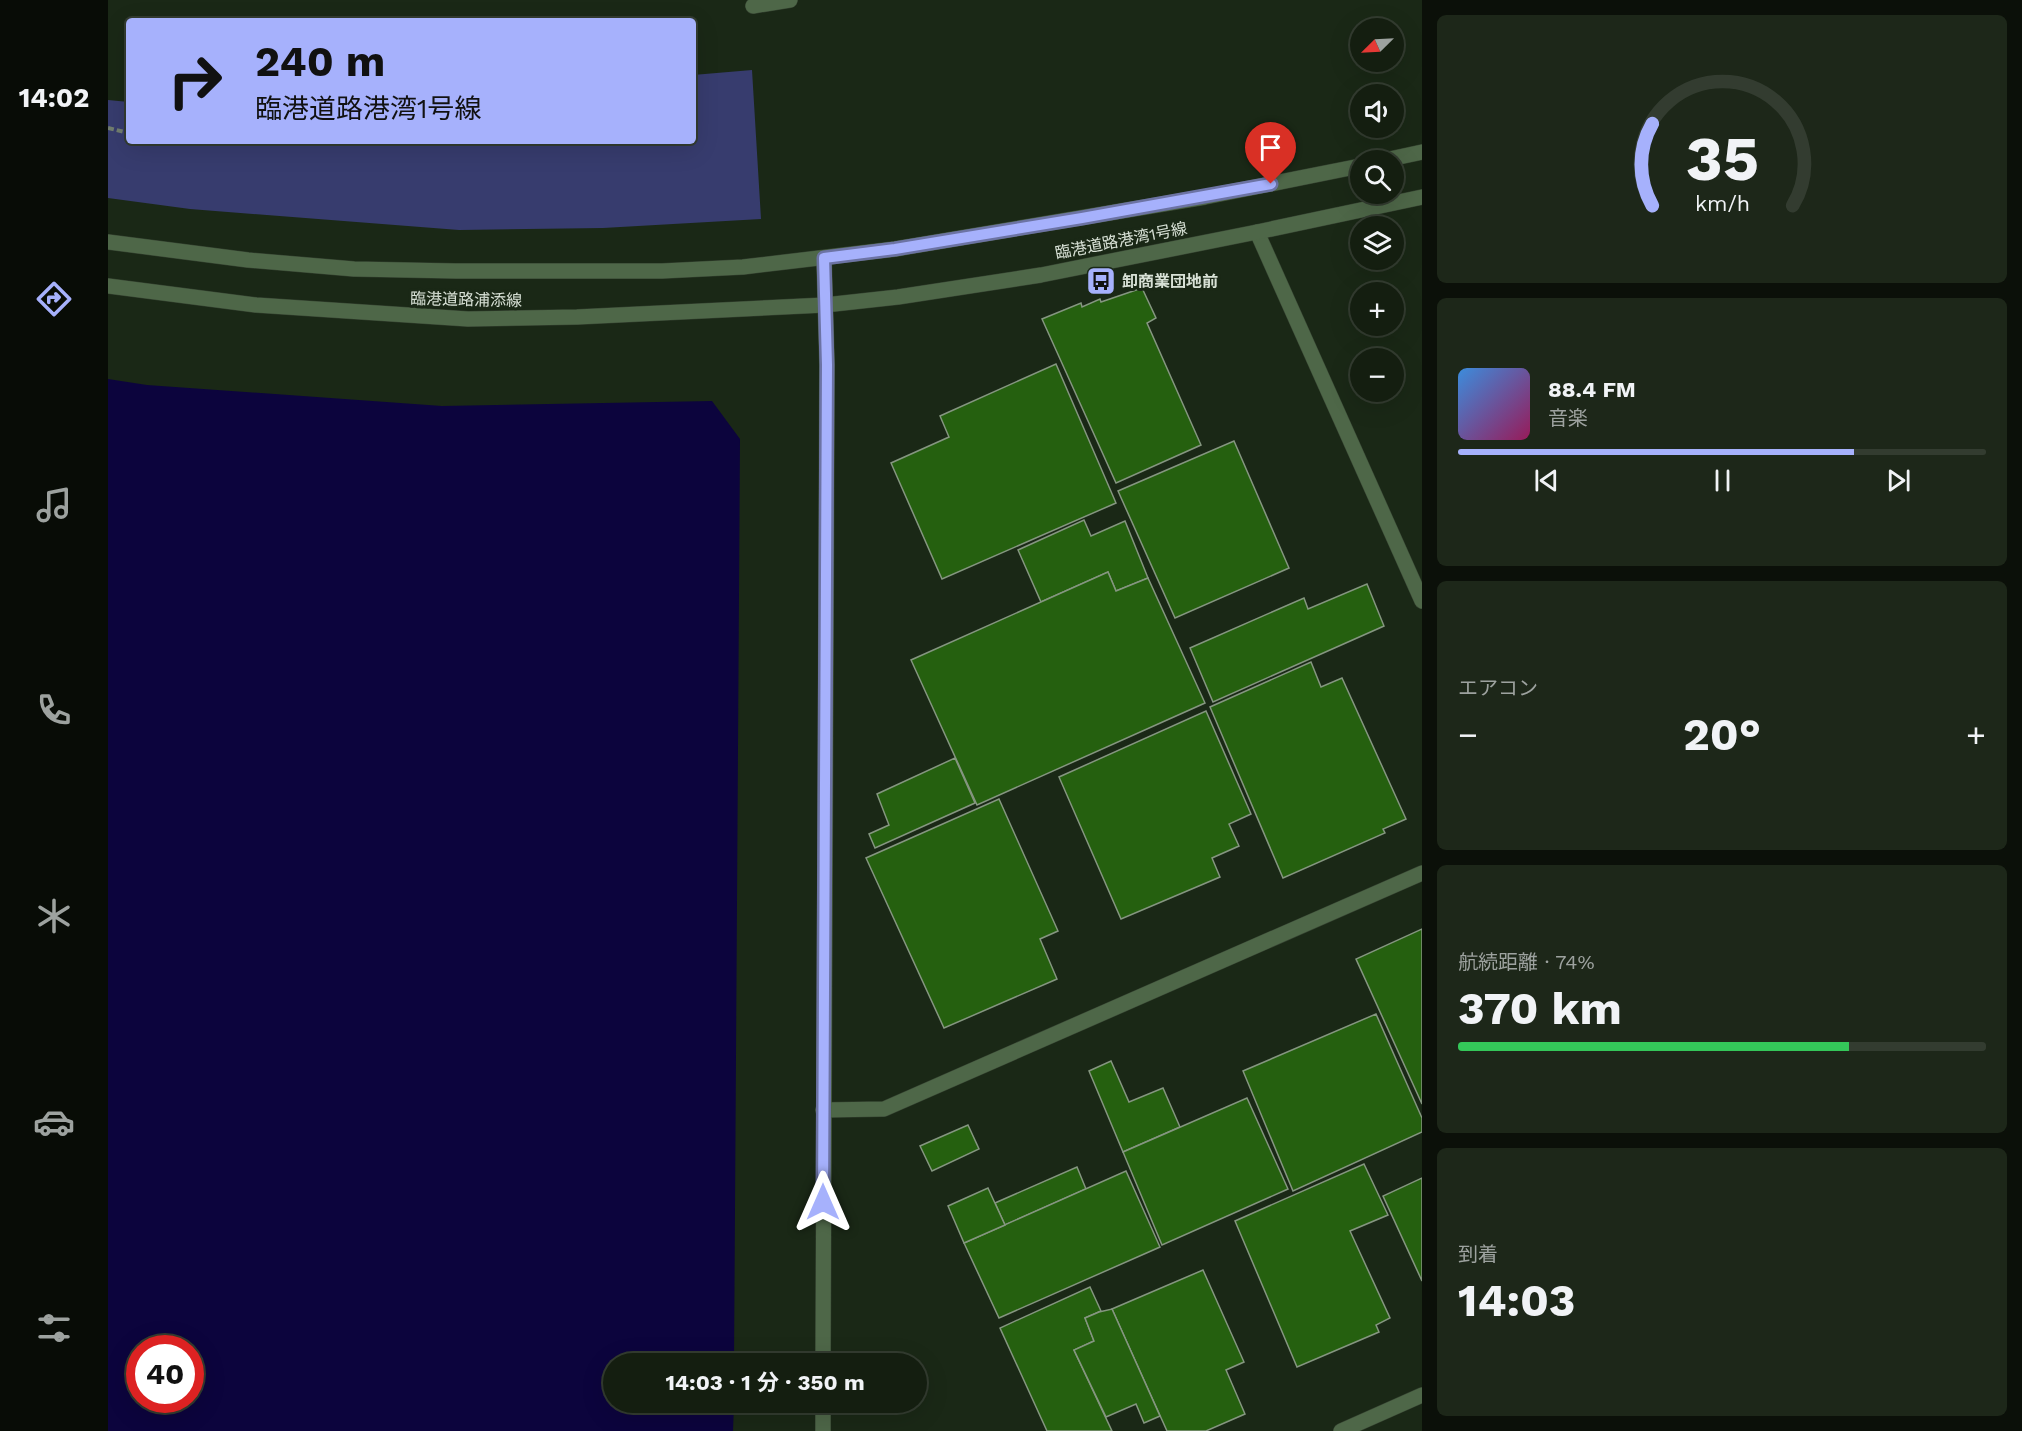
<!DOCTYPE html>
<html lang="ja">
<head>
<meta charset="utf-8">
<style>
	:root { --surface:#141e10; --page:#1d2719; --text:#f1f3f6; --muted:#9da29f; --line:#333c30; --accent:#a6b1fc }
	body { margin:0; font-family:"Work Sans","Noto Sans JP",sans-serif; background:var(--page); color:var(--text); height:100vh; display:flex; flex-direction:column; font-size:22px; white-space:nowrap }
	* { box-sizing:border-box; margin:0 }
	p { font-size:20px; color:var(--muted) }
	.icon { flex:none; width:33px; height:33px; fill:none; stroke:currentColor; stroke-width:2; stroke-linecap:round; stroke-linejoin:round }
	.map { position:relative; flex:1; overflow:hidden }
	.sheet { display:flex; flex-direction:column; gap:15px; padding:15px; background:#0b1009; width:600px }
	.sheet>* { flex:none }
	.guide { position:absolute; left:18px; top:18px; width:570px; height:126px; border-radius:6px; box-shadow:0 6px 24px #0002,0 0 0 2px var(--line); background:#a6b1fc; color:#111; overflow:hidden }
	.needle { width:39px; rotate:246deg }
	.buttons { position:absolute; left:1242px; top:18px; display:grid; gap:12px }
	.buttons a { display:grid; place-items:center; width:54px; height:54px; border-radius:50%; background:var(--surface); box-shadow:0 6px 24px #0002,0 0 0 2px var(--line); font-size:30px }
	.speed { position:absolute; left:18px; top:1335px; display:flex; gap:12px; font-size:30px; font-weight:700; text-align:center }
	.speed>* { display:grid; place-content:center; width:78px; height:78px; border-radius:50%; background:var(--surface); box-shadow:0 6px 24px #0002,0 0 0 2px var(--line); line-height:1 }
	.speed .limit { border:9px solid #d22; background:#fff; color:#111 }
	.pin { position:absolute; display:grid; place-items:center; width:51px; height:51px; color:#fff; margin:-62px -26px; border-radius:50% 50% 50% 0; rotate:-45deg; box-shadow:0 0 6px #0007 }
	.pin .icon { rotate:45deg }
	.me { position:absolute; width:66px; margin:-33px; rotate:0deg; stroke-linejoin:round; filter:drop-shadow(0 0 4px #0008) }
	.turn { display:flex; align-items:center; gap:21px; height:126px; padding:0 30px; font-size:27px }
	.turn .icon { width:78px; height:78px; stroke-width:2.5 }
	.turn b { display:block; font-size:42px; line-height:51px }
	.big { font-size:45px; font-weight:700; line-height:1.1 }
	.sheet .card { flex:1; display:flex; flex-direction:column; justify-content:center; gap:9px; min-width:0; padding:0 21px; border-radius:9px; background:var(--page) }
	.sheet .dial { align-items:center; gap:0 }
	.dial svg { height:156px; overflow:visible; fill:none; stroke:var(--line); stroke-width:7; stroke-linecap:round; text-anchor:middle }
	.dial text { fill:var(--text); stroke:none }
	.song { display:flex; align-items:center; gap:18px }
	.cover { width:72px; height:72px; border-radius:9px; background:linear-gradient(135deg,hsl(210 70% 55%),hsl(330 70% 35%)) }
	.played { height:6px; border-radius:3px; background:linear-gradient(90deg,var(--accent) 75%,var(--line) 75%) }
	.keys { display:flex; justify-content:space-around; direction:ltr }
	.heat { display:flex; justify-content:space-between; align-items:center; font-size:33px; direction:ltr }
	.charge { height:9px; border-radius:4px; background:linear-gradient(90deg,#34c759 74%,var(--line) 0) }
	.trip { position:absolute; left:495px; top:1353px; width:324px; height:60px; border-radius:30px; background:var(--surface); box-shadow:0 6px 24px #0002,0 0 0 2px var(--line); font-weight:700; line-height:60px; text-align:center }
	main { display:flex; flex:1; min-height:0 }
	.dock { display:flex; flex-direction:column; width:108px; justify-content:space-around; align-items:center; background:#080c06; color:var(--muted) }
	.dock .icon { width:42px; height:42px }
	.dock .active { color:var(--accent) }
	.dock b { font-size:27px; color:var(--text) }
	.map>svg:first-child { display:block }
</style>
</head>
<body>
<main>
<nav class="dock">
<b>14:02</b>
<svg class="icon active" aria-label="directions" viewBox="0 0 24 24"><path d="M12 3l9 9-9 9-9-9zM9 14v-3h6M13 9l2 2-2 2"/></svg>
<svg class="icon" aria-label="music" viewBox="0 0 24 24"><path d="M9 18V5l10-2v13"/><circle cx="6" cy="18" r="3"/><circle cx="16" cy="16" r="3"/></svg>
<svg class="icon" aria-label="phone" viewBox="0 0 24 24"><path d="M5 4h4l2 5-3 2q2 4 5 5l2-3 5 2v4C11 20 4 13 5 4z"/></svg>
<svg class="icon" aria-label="climate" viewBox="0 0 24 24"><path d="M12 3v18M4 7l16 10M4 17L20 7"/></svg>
<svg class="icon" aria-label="car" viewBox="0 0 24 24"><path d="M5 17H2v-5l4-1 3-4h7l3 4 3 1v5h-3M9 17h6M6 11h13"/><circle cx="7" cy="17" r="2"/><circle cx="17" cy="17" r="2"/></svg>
<svg class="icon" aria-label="filters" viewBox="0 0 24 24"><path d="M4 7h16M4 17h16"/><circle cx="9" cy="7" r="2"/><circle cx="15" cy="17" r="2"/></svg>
</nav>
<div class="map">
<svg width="1314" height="1431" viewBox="0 0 1314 1431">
	<rect width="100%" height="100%" fill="#1a2816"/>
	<path fill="#373c6e" d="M 644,70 L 653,219 L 495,228 L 351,230 L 82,209 L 0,198 L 0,100 L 21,102 L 21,141 L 585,141 L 585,75 Z"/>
	<path fill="#0c043d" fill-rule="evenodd" d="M 0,379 L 39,385 L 334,406 L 604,401 L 632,439 L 626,1363 L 506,1364 L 506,1402 L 626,1403 L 625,1431 L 0,1431 ZM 82,1348 L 82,1400 L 32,1400 L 32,1348 Z"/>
	<g fill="#25600f" stroke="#859680" stroke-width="1.5">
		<path d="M 1034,288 L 1048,318 L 1039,323 L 1093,445 L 1008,483 L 934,319 L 973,303 L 974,307 L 992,299 L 993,302 Z"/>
		<path d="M 948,364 L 1008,503 L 834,579 L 783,463 L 841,437 L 832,416 Z"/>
		<path d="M 1126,441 L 1181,568 L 1067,618 L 1010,491 Z"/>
		<path d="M 976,520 L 983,536 L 1017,521 L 1040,578 L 1008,591 L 1000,572 L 933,602 L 910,550 Z"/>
		<path d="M 1000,572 L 1008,591 L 1040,578 L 1097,703 L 869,805 L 803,660 Z"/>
		<path d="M 1259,584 L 1276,626 L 1105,702 L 1082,648 L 1196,598 L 1200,609 Z"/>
		<path d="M 1203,662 L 1213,687 L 1234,678 L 1298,819 L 1275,829 L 1277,833 L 1175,878 L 1102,707 Z"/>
		<path d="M 1098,711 L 1143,814 L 1121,824 L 1131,846 L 1104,858 L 1112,877 L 1013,919 L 951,777 Z"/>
		<path d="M 847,758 L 867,803 L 767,848 L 761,834 L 781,825 L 769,794 Z"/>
		<path d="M 891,799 L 950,931 L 932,939 L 949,979 L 836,1028 L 758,858 Z"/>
		<path d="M 1314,929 L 1314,1104 L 1248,959 Z"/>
		<path d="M 1268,1014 L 1314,1118 L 1314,1132 L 1185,1191 L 1135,1071 Z"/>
		<path d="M 1003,1061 L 1021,1102 L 1055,1088 L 1072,1127 L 1015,1152 L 981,1071 Z"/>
		<path d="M 1139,1098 L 1180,1189 L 1054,1245 L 1015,1152 Z"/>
		<path d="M 860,1125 L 871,1149 L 824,1171 L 812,1146 Z"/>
		<path d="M 1256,1164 L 1280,1215 L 1242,1231 L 1282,1318 L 1268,1325 L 1271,1332 L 1189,1367 L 1127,1221 Z"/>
		<path d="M 969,1167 L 978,1189 L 897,1225 L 887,1203 Z"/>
		<path d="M 1018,1171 L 1052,1247 L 891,1318 L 856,1243 Z"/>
		<path d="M 1314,1178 L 1314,1281 L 1275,1196 Z"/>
		<path d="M 880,1188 L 897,1225 L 856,1243 L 840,1206 Z"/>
		<path d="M 1095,1270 L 1136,1362 L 1118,1370 L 1137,1414 L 1098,1431 L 1059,1431 L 1004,1309 Z"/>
		<path d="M 982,1287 L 993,1311 L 977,1318 L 986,1341 L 966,1350 L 1004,1431 L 939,1431 L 892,1328 Z"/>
		<path d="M 1004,1309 L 1052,1416 L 1036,1423 L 1028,1404 L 998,1417 L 966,1350 L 986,1341 L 977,1318 L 991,1312 Z"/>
	</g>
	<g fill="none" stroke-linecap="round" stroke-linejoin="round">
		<g stroke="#354231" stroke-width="16">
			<path id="minor" d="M 645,6 L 682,0"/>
		</g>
		<g stroke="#354231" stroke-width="16">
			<g id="tertiary">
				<path d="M 1277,160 L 1314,152"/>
				<path d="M 1149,232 L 1314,601"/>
				<path d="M 0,242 L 140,260 L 246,269 L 348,271 L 554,271 L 635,267 L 787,249 L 1097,197 L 1252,166"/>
				<path d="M 0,286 L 148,305 L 360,319 L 469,317 L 717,305 L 790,297 L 933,275 L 1149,232 L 1314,197"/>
				<path d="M 715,1110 L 776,1109 L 1314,873"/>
				<path d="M 715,1364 L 719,365 L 716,258"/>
				<path d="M 715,1402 L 715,1431"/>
				<path d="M 1233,1431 L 1314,1395"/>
			</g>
		</g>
		<path stroke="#727e6f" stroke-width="4" stroke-dasharray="6 3" stroke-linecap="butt" d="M 0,128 L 21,133"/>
		<use href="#minor" stroke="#4e6748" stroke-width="15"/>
		<use href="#tertiary" stroke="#4e6748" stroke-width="15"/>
	</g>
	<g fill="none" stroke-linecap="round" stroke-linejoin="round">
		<g stroke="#6c73a4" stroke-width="15">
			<path id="route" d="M 715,1202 L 719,365 L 716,258 L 787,249 L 974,218 L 1163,184"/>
		</g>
		<use href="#route" stroke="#a6b1fc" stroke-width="10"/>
	</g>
	<defs>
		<g id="bus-square" transform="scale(1.5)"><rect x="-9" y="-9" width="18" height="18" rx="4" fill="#a6b1fc" stroke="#1a2816"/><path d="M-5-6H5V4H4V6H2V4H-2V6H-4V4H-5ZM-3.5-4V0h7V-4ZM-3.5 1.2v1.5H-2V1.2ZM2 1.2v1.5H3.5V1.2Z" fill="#111"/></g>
	</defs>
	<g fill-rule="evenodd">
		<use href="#bus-square" x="993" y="281"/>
	</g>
	<g text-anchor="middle" stroke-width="6" stroke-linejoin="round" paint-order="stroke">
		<g font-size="16" fill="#d8e1d6" stroke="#1a2816">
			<text transform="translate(1013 240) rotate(-11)" y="6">臨港道路港湾1号線</text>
			<text transform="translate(358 299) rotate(1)" y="6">臨港道路浦添線</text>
		</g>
		<g font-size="16" font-weight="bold" fill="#d8e1d6" stroke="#1a2816" text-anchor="start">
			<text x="1014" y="287">卸商業団地前</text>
		</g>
	</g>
</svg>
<div class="buttons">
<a><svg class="needle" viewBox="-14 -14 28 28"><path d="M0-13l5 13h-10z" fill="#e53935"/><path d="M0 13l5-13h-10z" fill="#9da29f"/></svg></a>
<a><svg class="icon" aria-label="sound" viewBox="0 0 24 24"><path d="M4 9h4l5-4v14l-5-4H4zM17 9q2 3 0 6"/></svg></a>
<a><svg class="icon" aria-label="search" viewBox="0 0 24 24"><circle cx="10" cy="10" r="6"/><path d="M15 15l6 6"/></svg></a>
<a><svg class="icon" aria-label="layers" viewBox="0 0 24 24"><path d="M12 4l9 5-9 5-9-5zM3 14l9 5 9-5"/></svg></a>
<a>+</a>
<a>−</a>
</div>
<div class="speed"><div class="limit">40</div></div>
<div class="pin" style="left:1163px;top:184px;background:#d93025"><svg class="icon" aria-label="arrive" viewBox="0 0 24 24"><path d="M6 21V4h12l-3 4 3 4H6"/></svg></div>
<svg class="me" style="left:715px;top:1202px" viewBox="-20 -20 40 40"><path d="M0-17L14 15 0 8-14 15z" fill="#a6b1fc" stroke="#fff" stroke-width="4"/></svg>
<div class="trip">14:03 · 1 分 · 350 m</div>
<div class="guide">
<div class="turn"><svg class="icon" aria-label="right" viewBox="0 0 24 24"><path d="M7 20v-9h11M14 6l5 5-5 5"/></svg><div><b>240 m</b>臨港道路港湾1号線</div></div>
</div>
</div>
<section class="sheet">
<div class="card dial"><svg viewBox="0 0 100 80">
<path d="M14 69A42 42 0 1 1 86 69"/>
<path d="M14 69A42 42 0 0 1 14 27" stroke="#a6b1fc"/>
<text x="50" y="56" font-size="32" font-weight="700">35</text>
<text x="50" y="72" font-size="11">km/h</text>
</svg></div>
<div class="card">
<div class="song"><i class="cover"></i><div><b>88.4 FM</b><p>音楽</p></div></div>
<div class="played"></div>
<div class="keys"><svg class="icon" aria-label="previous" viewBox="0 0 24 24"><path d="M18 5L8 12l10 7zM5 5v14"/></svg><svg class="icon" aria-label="pause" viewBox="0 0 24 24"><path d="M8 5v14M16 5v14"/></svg><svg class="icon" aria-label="next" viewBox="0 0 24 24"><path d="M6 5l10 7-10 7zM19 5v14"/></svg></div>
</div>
<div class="card"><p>エアコン</p>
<div class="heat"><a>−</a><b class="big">20°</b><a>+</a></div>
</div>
<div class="card"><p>航続距離 · 74%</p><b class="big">370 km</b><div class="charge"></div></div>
<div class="card"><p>到着</p><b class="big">14:03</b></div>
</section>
</main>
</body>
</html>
